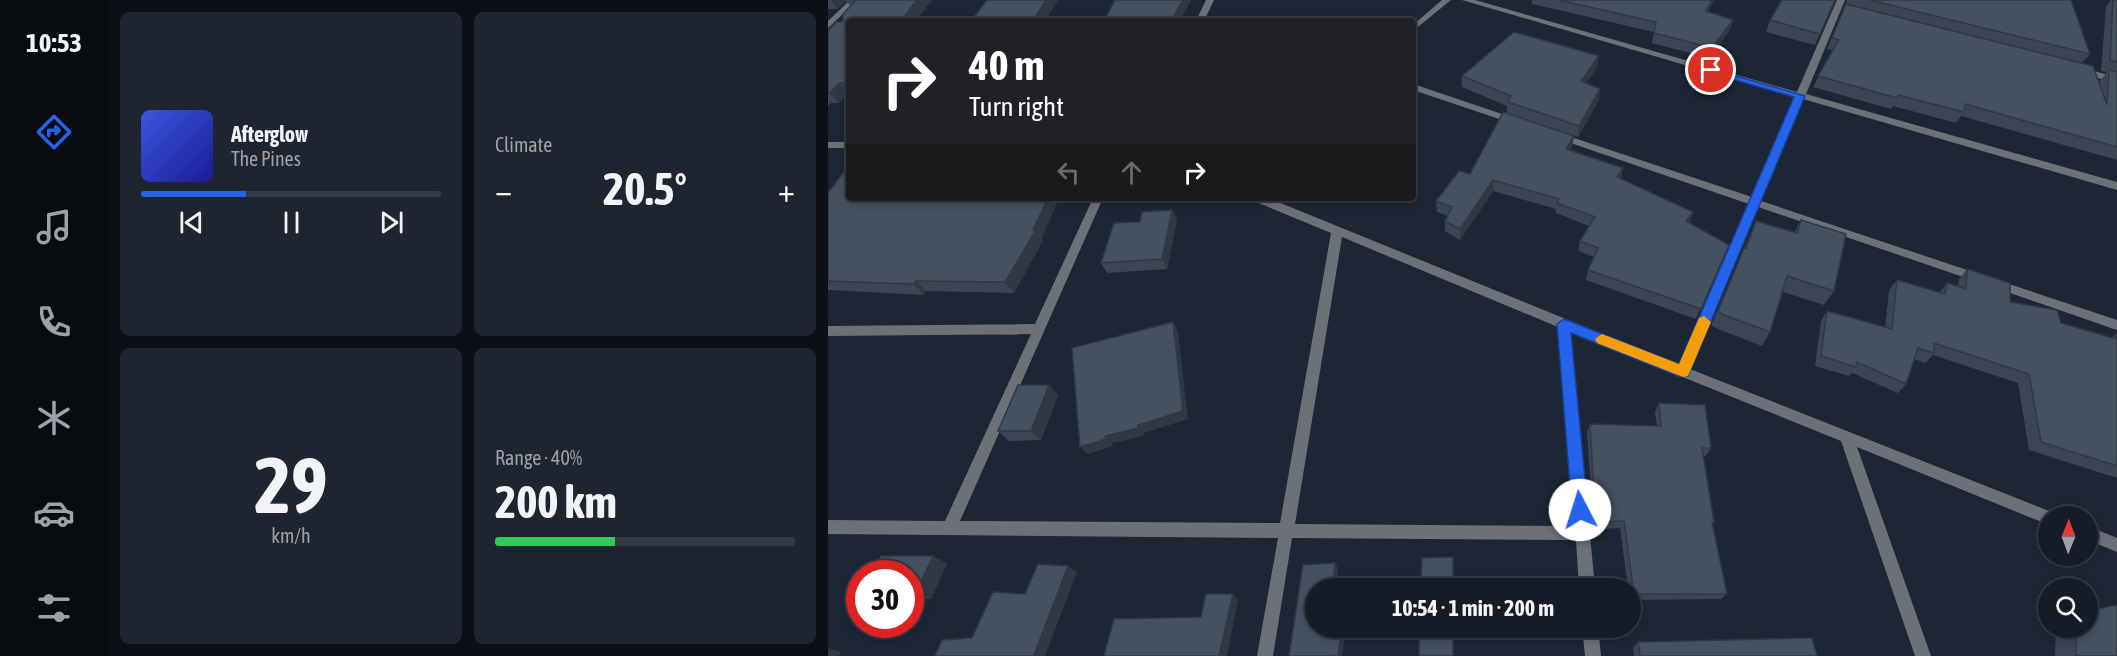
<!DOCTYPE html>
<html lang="en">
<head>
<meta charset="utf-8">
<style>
	:root { --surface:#151c28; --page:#1e2530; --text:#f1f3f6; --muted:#9da1a8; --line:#343a45; --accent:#2563eb }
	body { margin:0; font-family:"Asap Condensed",sans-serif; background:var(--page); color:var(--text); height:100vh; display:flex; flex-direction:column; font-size:22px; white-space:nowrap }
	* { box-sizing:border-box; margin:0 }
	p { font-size:20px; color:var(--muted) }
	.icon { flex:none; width:33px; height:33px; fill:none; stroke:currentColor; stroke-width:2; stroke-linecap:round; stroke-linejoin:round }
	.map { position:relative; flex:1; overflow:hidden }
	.sheet { display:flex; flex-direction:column; gap:12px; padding:12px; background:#0c0f16; width:720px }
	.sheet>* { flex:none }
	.hud { position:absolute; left:18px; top:18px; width:570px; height:183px; border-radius:6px; box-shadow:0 3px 9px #0003,0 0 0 2px var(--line); background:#202124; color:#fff; overflow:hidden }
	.needle { width:39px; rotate:1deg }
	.tools { position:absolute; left:1210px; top:506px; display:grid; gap:12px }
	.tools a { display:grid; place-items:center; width:60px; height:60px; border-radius:50%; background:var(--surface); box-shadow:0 3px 9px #0003,0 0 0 2px var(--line); font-size:30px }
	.speed { position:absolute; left:18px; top:560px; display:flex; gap:12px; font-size:30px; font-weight:700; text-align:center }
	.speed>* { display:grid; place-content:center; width:78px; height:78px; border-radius:50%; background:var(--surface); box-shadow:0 3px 9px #0003,0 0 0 2px var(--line); line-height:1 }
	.speed .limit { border:9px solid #d22; background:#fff; color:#111 }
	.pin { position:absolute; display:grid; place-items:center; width:51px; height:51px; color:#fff; margin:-26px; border:3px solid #fff; border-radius:50%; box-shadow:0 2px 6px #0007 }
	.me { position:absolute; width:66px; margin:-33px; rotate:355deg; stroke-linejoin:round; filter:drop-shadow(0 0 4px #0008) }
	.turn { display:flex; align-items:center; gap:21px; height:126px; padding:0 24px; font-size:27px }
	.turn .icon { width:78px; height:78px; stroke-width:2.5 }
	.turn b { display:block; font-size:42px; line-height:51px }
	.lanes { display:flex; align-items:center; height:57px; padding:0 24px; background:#0003; justify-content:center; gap:30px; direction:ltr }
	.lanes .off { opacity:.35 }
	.big { font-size:45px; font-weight:700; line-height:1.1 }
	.sheet .tile { flex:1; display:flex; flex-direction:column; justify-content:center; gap:9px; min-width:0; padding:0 21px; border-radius:9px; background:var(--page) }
	.sheet .dial { align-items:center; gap:0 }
	.dial b { font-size:78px; line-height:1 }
	.song { display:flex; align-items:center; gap:18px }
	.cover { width:72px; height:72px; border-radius:9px; background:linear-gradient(135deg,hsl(230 70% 55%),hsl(240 70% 35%)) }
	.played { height:6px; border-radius:3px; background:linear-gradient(90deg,var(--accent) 35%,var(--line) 35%) }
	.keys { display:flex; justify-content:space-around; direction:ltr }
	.heat { display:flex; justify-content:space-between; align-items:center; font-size:33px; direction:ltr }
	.charge { height:9px; border-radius:4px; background:linear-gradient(90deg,#34c759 40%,var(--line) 0) }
	.sheet .tiles { flex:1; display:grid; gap:12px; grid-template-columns:repeat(2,1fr) }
	.trip { position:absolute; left:477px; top:578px; width:336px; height:60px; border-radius:30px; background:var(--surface); box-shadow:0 3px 9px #0003,0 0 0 2px var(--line); font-weight:700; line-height:60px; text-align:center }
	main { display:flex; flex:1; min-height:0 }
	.dock { display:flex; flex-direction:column; width:108px; justify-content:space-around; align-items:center; background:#080b10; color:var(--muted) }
	.dock .icon { width:42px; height:42px }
	.dock .active { color:var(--accent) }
	.dock b { font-size:27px; color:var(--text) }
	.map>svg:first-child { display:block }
</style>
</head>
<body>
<main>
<nav class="dock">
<b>10:53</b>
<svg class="icon active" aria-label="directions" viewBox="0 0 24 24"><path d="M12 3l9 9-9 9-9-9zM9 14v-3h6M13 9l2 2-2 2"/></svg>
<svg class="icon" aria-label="music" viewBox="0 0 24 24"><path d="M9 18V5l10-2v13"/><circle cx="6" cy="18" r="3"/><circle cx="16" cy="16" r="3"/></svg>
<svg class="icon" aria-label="phone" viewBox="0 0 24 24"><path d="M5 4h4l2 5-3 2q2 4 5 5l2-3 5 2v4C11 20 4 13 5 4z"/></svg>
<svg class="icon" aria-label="climate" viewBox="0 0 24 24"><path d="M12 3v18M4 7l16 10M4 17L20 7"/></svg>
<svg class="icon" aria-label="car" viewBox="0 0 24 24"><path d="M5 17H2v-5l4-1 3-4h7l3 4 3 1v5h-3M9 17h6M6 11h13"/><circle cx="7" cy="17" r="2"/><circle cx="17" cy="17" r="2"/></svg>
<svg class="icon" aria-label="filters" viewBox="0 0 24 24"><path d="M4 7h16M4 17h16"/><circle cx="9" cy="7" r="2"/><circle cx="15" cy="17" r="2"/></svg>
</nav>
<section class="sheet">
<div class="tiles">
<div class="tile">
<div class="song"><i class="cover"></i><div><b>Afterglow</b><p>The Pines</p></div></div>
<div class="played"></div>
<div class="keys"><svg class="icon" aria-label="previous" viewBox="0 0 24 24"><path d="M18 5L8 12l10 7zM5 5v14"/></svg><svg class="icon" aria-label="pause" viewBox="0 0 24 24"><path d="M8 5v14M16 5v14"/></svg><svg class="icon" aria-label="next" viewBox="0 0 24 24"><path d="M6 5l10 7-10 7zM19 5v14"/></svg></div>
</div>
<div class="tile"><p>Climate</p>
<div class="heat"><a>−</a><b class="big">20.5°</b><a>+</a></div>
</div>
<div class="tile dial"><b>29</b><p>km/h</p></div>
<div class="tile"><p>Range · 40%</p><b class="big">200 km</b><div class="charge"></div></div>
</div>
</section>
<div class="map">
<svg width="1289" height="656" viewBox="0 0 1289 656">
	<rect width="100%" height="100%" fill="#1c2635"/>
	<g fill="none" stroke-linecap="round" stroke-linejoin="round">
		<g fill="#6c7179" fill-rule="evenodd">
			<path d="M 22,0 L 30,0 L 0,28 L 0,21 Z"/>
			<path d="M 378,0 L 386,0 L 376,21 L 368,21 Z"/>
			<path d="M 614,0 L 623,0 L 585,31 L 585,25 Z"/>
			<path d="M 634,0 L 647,0 L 969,92 L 1009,0 L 1017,0 L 978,94 L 1289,182 L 1289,190 L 975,99 L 933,201 L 1154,275 L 1156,278 L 1150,282 L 930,207 L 862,369 L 1226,513 L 1227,516 L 1221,516 L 1221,525 L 1029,447 L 1103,656 L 1087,656 L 1013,441 L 743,332 L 767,588 L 751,588 L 748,540 L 464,538 L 445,656 L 429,656 L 450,538 L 0,534 L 0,520 L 117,521 L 203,334 L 0,336 L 0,326 L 207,324 L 265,198 L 275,198 L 132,521 L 452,523 L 503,233 L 426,201 L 425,198 L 440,198 L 851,365 L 921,204 L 728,138 L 726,136 L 731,133 L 734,134 L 924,197 L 967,97 ZM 514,237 L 730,327 L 746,526 L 467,524 Z"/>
			<path d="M 1253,68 L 1289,77 L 1289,83 L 1250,73 L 1250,69 Z"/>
			<path d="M 585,84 L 689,119 L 691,121 L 689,123 L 683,123 L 585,90 Z"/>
			<rect x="0" y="142" width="21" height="6"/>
			<path d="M 1169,280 L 1289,320 L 1289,330 L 1165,287 L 1163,284 Z"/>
			<path d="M 1260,526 L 1289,538 L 1289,552 L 1260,540 Z"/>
			<path d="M 754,627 L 770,627 L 773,656 L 757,656 Z"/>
		</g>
	</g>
	<g fill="#3b4553">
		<path d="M 0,0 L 104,0 L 87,21 L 21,21 L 21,93 L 20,93 L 11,103 L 3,103 L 0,106 L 0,31 L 15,22 L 23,6 L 18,1 L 9,9 L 0,9 Z"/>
		<path d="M 704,0 L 886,0 L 880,12 L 905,20 L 902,30 L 881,58 L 824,43 L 826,32 L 704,4 Z"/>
		<path d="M 1019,0 L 1243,0 L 1262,54 L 1254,63 L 1272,85 L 1272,81 L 1279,72 L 1273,71 L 1278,7 L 1283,0 L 1289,0 L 1289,160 L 1133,116 L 1128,123 L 1065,106 L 1063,109 L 985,87 L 1005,50 L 999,49 L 1019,1 Z"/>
		<path d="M 1006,1 L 987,45 L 938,32 L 942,20 Z"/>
		<path d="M 769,67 L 758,83 L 771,100 L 750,137 L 746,136 L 744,146 L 742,150 L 795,168 L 793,179 L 862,223 L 901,245 L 868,319 L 758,280 L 760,270 L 766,257 L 750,251 L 752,241 L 761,226 L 728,213 L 728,209 L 665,191 L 632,240 L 617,231 L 617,221 L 620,216 L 609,212 L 608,201 L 642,174 L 679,113 L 679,106 L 634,87 L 634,76 Z"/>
		<path d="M 0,193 L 214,238 L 215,240 L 186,293 L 98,291 L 96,295 L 0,290 Z"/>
		<path d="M 344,210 L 349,220 L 339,269 L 279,273 L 273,263 L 312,222 Z"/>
		<path d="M 973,220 L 1006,291 L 996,305 L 955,292 L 942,332 L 934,346 L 890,329 L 883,325 L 928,221 L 966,233 Z"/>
		<path d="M 1139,269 L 1182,302 L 1233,323 L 1283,338 L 1287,334 L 1289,335 L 1289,478 L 1201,450 L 1190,383 L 1105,355 L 1097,363 L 1086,359 L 1078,384 L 1070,393 L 1024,373 L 1021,376 L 987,366 L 993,321 L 999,311 L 1057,328 L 1061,290 L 1069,280 L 1111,293 L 1119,283 L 1130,287 L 1131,279 Z"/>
		<path d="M 230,395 L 213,440 L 181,441 L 170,431 Z"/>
		<path d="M 831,403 L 883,448 L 878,456 L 875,456 L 886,522 L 884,524 L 899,594 L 893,599 L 802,600 L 802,588 L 800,588 L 792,528 L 771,529 L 768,504 L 764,504 L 759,433 L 762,424 L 829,426 L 827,412 Z"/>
		<path d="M 119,563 L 103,599 L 82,598 L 82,573 Z"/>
		<path d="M 1228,627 L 1260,627 L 1289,656 L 1227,656 Z"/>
		<path d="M 810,642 L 989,656 L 806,656 L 805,648 Z"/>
	</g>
	<g fill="#303844">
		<path d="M 3,0 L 18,0 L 18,1 L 9,9 Z"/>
		<path d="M 89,0 L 104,0 L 87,21 L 73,21 Z"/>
		<path d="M 218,0 L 230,0 L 217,21 L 205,21 Z"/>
		<path d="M 355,0 L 363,0 L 352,21 L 343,21 Z"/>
		<path d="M 884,0 L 886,0 L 875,22 L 878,11 Z"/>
		<path d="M 905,20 L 902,30 L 881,58 L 884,48 Z"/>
		<path d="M 771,56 L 769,67 L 752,92 L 753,81 Z"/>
		<path d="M 11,83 L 20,93 L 11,103 L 2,93 Z"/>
		<path d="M 772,89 L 771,100 L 750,137 L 751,126 Z"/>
		<path d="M 746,136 L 744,146 L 737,159 L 738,149 Z"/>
		<path d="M 795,168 L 792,179 L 789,177 Z"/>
		<path d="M 665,180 L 665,191 L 632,240 L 632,229 Z"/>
		<path d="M 220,198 L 231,198 L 214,238 L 215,240 L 186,293 L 177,282 L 205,230 Z"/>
		<path d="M 344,210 L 349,220 L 339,269 L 334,259 Z"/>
		<path d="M 865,212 L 862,222 L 858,221 Z"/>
		<path d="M 88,281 L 98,291 L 96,295 L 86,284 Z"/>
		<path d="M 345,322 L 350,331 L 360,419 L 316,433 L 316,436 L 284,443 L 285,446 L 260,454 L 252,447 L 277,436 L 310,425 Z"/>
		<path d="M 221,385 L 230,395 L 213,440 L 203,431 Z"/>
		<path d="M 105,556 L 119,563 L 103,599 L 88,592 Z"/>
		<path d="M 507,563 L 510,569 L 509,588 L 505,588 Z"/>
		<path d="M 240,566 L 249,572 L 217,656 L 208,656 L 206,655 Z"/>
		<path d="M 405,594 L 410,600 L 399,656 L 391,656 Z"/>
		<path d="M 514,627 L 518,627 L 514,656 L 510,656 Z"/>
		<path d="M 0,648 L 13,652 L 11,656 L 0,656 Z"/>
	</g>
	<g fill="#455061" stroke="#303844" stroke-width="1.5">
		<path d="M 28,0 L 89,0 L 73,21 L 21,21 L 21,83 L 11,83 L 2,93 L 0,93 L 0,31 L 8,22 L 15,22 L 15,14 Z"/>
		<path d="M 159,0 L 218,0 L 205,21 L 143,21 Z"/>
		<path d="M 287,0 L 355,0 L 343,21 L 276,21 Z"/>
		<path d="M 731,0 L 884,0 L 878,11 L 905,20 L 884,48 L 826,33 L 828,22 Z"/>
		<path d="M 954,0 L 1007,0 L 992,34 L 942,20 Z"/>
		<path d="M 1042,0 L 1243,0 L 1262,54 Z"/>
		<path d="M 1285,0 L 1289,0 L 1289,62 L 1282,60 Z"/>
		<path d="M 1018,4 L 1265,66 L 1279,105 L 1281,70 L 1289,72 L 1289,147 L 1137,104 L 1136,112 L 1070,95 L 1069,98 L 990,76 L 1011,40 L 1004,38 Z"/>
		<path d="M 686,32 L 771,56 L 753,81 L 772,89 L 751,126 L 680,102 L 683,96 L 634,76 Z"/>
		<path d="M 675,112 L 746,136 L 738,149 L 795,168 L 789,177 L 865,212 L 858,221 L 901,245 L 873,309 L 760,270 L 770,248 L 752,241 L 767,217 L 729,203 L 731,199 L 665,180 L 632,229 L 617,221 L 624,207 L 608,201 L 631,171 L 642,174 Z"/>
		<path d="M 21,165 L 21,198 L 220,198 L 205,230 L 208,230 L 177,282 L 88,281 L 86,284 L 0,281 L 0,193 Z"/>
		<path d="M 344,210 L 334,259 L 273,263 L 286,223 L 312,222 L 314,212 Z"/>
		<path d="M 973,220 L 1018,234 L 1006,291 L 959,276 L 942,332 L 896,315 L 890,311 L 916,248 L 918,249 L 928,221 L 969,233 Z"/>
		<path d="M 1139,269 L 1182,283 L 1182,302 L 1229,310 L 1233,323 L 1288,339 L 1287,334 L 1289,335 L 1289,466 L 1213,442 L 1201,374 L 1106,343 L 1106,353 L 1090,348 L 1078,384 L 1029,362 L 1028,367 L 993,356 L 999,311 L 1064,329 L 1069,280 L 1117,294 L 1119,283 L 1138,289 Z"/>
		<path d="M 345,322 L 355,411 L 310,425 L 310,428 L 277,436 L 278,439 L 252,447 L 244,348 Z"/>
		<path d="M 190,385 L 221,385 L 203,431 L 170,431 Z"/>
		<path d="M 831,403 L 877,405 L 883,448 L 874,448 L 886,522 L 884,522 L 899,594 L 806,594 L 796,521 L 774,522 L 771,497 L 766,496 L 762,424 L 833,426 Z"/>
		<path d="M 53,556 L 105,556 L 88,592 L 82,592 L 82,573 L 44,573 Z"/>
		<path d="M 625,557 L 625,588 L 593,588 L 594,558 Z"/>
		<path d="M 507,563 L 505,588 L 488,588 L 488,627 L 514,627 L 510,656 L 461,656 L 475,565 Z"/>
		<path d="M 210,564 L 240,566 L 206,655 L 210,656 L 107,656 L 114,640 L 144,638 L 165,592 L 197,594 Z"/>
		<path d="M 378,594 L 405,594 L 391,656 L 276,656 L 286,619 L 373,617 Z"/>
		<path d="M 1289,605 L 1289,656 L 1248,656 L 1248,627 L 1260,627 L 1260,611 Z"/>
		<path d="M 592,627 L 625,627 L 625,656 L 591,656 Z"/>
		<path d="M 984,638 L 989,656 L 812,656 L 810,642 Z"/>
	</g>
	<path fill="#2563eb" stroke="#184099" stroke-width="1.5" d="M 880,68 L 977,96 L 860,376 L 850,376 L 743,333 L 760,510 L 758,515 L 752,517 L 746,515 L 744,510 L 729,324 L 736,319 L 851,364 L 966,97 L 880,72 Z"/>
	<path fill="#f59e0b" d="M 876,316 L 883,322 L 860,376 L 855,377 L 769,343 L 767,339 L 774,334 L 851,364 L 871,318 Z"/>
</svg>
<div class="tools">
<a><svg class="needle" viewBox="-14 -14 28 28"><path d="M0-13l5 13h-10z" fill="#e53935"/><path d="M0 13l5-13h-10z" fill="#9da1a8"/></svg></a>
<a><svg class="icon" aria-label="search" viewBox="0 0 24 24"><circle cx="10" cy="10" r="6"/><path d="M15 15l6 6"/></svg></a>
</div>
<div class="speed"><div class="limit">30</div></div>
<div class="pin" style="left:883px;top:70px;background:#d93025"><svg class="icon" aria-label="arrive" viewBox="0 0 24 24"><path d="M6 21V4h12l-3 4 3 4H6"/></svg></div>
<svg class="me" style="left:752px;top:510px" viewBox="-20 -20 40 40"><circle r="19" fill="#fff"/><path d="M0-13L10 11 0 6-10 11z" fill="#2563eb"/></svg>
<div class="trip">10:54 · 1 min · 200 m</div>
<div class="hud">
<div class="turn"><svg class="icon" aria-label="right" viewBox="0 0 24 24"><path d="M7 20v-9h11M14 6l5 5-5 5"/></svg><div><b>40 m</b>Turn right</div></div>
<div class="lanes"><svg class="icon off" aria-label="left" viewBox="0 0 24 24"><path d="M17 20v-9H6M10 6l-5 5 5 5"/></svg><svg class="icon off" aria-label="ahead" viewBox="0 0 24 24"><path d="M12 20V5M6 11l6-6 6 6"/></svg><svg class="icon" aria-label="right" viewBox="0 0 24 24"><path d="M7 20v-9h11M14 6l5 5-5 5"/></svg></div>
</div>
</div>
</main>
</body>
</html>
